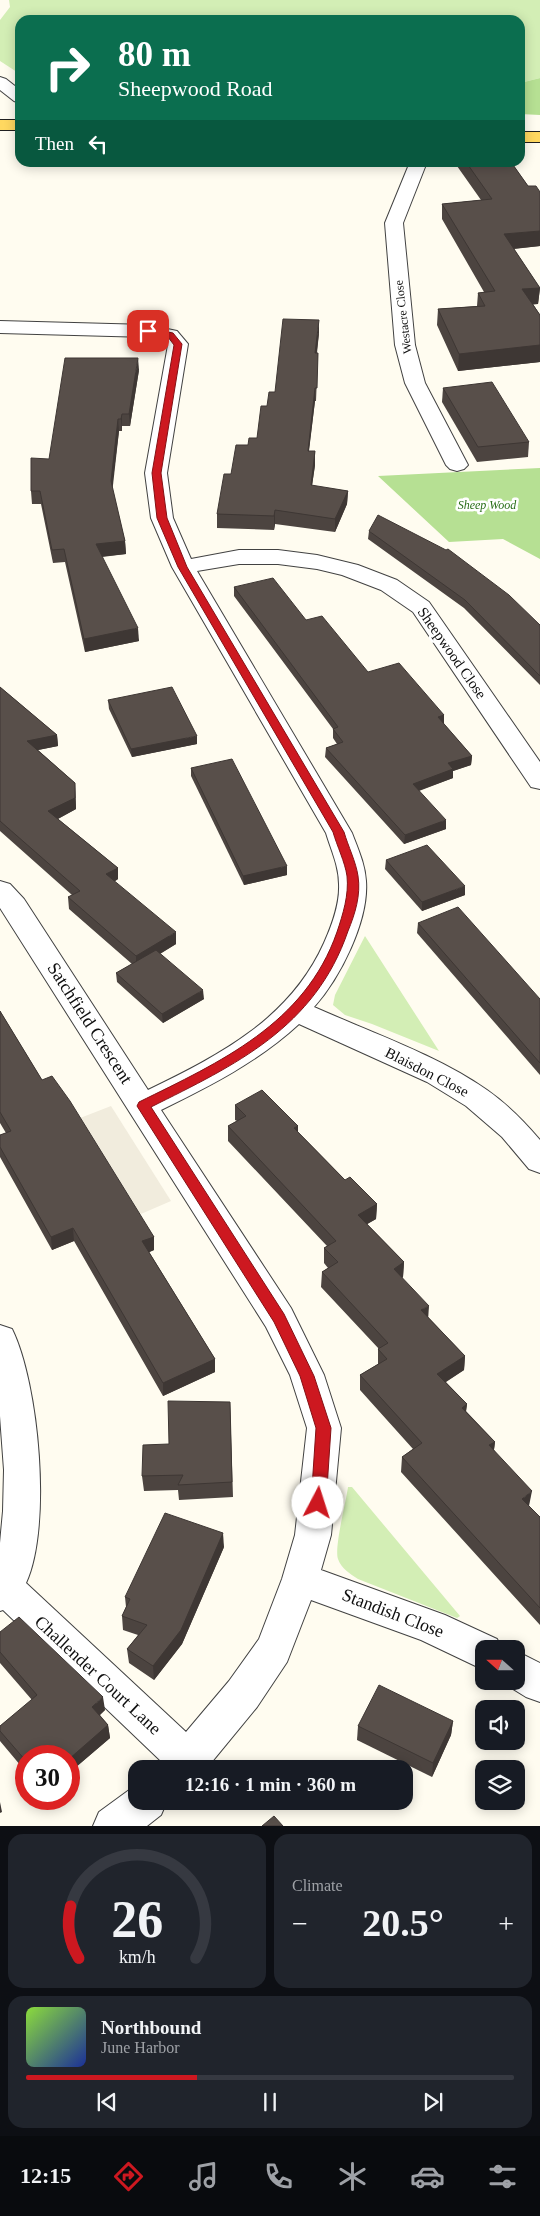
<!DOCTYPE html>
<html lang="en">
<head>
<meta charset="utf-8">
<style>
	:root { --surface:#171b24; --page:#20242c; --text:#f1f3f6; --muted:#9ea1a6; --line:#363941; --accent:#cd1820 }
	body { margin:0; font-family:Georgia,serif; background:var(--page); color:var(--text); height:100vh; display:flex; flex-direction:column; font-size:19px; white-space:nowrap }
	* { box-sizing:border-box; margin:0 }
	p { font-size:16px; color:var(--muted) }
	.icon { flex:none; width:28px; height:28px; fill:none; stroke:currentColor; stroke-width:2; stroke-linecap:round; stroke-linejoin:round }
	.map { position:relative; height:1826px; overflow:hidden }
	.panel { display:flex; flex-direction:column; gap:8px; padding:8px; background:#0d0f14; flex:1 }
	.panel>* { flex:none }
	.hud { position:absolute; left:15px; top:15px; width:510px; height:152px; border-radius:15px; box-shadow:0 2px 12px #0003; background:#0b6e4f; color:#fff; overflow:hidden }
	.needle { width:32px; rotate:291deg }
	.fabs { position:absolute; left:475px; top:1640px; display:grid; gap:10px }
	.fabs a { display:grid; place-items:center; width:50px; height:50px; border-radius:10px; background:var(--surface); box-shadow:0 2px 12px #0003; font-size:25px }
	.speed { position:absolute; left:15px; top:1745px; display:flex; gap:10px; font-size:25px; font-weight:700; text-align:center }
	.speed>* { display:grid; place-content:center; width:65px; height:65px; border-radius:50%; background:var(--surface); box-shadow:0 2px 12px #0003; line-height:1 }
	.speed .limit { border:8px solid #d22; background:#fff; color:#111 }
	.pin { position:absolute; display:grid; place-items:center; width:42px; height:42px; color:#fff; margin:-21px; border-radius:10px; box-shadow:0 2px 8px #0006 }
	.me { position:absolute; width:55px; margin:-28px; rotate:5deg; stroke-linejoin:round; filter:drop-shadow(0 0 4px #0008) }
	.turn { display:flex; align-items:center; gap:18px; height:105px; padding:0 20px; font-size:22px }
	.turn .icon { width:65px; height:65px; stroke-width:2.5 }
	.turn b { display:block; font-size:35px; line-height:42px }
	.then { display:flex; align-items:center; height:48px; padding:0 20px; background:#0003; gap:10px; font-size:19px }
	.big { font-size:38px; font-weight:700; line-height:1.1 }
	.panel .card { flex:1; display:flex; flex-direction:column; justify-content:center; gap:8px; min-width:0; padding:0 18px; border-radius:15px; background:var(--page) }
	.panel .dial { align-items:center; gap:0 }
	.dial svg { height:130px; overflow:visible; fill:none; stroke:var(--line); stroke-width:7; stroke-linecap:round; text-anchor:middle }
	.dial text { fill:var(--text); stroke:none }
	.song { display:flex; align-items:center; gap:15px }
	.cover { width:60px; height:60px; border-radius:8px; background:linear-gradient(135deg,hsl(90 70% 55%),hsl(230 70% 35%)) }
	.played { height:5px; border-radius:2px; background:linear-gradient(90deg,var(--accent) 35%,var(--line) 35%) }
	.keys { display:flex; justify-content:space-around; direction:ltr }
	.heat { display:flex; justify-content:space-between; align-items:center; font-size:28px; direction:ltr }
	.panel .tiles { flex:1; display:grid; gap:8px; grid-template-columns:1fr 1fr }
	.card:last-child { grid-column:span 2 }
	.trip { position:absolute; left:128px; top:1760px; width:285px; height:50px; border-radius:15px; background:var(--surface); box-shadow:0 2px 12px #0003; font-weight:700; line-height:50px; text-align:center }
	.dock { display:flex; height:80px; justify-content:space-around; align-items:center; background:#090b0e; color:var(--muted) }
	.dock .icon { width:35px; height:35px }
	.dock .active { color:var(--accent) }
	.dock b { font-size:22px; color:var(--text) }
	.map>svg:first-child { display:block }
</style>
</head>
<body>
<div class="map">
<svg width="540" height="1826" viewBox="0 0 540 1826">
	<rect width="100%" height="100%" fill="#fffcf0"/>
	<g fill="#d3eeb5">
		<path d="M 9,0 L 540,0 L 540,78 L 520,83 L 520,20 L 20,20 L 20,74 L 0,61 L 0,20 L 10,7 Z"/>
		<path d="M 365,936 L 439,1051 L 372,1024 L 345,1015 L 333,1005 L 335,995 Z"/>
		<path d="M 348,1487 L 352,1487 L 460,1616 L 457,1618 L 358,1579 C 350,1574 341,1568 338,1559 C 334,1548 346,1502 348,1487 Z"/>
	</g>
	<g fill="#b6e093">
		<path d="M 540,78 L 540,115 L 520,114 L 520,83 Z"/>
		<path d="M 540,468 L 540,559 L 503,539 L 449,542 L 378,476 Z"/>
	</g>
	<path fill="#f1ecdd" d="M 111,1106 L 171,1201 L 134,1217 L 75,1120 Z"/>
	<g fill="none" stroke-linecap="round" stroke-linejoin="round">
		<g stroke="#424242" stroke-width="2">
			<g id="minor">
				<path d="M 0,77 L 6,79 L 20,90 L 20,103 L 14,101 L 0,90 Z"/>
				<path d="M 410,162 L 427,162 L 403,223 L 415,345 L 425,383 L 468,465 L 464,469 L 457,471 L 450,469 L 446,465 L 405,383 L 395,345 L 385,223 Z"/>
				<path d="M 0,321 L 148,325 L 177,331 L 188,344 L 167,473 L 173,518 L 191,559 L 239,550 L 278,550 L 317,555 L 358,565 L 397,580 L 429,602 L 540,762 L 540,789 L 531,787 L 413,612 L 381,590 L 342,575 L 317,569 L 278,564 L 239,564 L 197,571 L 352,833 C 358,849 365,864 366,881 C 369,921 340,978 314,1007 C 370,1032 437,1055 487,1090 C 507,1104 524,1121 540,1140 L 540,1173 L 529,1169 L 502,1137 L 466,1106 L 427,1082 L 299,1024 C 259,1061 210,1086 161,1110 L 291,1308 L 324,1375 L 341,1428 L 331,1535 L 321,1570 L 445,1615 L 497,1639 L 502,1649 L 484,1649 L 484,1670 L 421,1640 L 311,1600 L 287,1662 L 257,1707 L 206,1769 L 160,1769 L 163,1763 L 3,1610 L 0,1611 L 0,1543 L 3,1511 L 4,1470 L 0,1416 L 0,1325 L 12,1329 C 39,1384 52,1527 26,1583 L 186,1732 L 229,1681 L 259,1639 L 282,1579 L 295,1535 L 307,1428 L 290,1375 L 266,1327 L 0,908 L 0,881 L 10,884 L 24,899 L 148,1090 C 220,1055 290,1019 324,943 C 332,925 340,904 339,884 C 339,866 331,850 326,833 L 172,567 L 151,518 L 145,473 L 168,345 L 164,340 L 148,337 L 0,333 Z"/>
				<path d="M 516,1651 L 540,1663 L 540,1702 L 526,1697 L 502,1682 L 516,1681 Z"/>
				<path d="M 136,1785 L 136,1801 L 167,1801 L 161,1815 L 147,1826 L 93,1826 L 99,1812 Z"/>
			</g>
		</g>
		<g stroke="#202020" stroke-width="2">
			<g id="primary">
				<rect x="0" y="120" width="20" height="10"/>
				<rect x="520" y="132" width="20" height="10"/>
			</g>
		</g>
		<use href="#minor" fill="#fff" fill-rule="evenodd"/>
		<use href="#primary" fill="#ffd860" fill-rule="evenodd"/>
	</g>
	<g fill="#4c4440">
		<path d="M 457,162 L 511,162 L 528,186 L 540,192 L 540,246 L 514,249 L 540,288 L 538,304 L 533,304 L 540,315 L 540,362 L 458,371 L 437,325 L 438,309 L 477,306 L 478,293 L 484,292 L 442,219 L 442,204 L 481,200 L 457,166 Z"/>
		<path d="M 319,333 L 317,353 L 318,353 L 316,401 L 315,401 L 309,451 L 315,451 L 315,465 L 312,486 L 348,491 L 347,504 L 335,532 L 275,524 L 274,530 L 217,528 L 217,514 L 231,474 L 248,445 L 257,438 L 275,392 Z"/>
		<path d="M 139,370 L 130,426 L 122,426 L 122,431 L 119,431 L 112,487 L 125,541 L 126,554 L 102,557 L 139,641 L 85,652 L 65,562 L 53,563 L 41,504 L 32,504 L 31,491 Z"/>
		<path d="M 443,388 L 529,442 L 528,457 L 477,462 L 442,402 Z"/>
		<path d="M 369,531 L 540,625 L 540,685 L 464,608 L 368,539 Z"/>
		<path d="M 234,587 L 306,620 L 368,672 L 444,715 L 444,724 L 472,756 L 471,765 L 453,771 L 453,778 L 419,791 L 446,829 L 404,844 L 325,757 L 326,748 L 337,744 L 333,738 L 333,729 L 234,596 Z"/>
		<path d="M 0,687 L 57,735 L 58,746 L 38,750 L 75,783 L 76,809 L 58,819 L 118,868 L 118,879 L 114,882 L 176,944 L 160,954 L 204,999 L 163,1023 L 117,982 L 116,973 L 132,964 L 69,909 L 68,897 L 72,895 L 0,831 Z"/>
		<path d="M 108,700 L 197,744 L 132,757 L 109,709 Z"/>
		<path d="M 191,768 L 287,875 L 244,885 L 191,776 Z"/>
		<path d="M 386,860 L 465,895 L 422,911 L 385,869 Z"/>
		<path d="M 418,923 L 540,999 L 540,1075 L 417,933 Z"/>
		<path d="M 0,1011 L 42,1080 L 154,1237 L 154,1250 L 149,1252 L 215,1359 L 215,1372 L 163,1396 L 74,1241 L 52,1250 L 0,1157 L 0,1135 L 6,1133 L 0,1123 Z"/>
		<path d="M 235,1105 L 298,1126 L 298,1132 L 345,1180 L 377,1204 L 376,1219 L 367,1224 L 404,1262 L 403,1277 L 402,1278 L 428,1317 L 465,1356 L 464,1370 L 446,1382 L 467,1404 L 466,1411 L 495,1442 L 494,1450 L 529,1506 L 540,1517 L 540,1625 L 401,1472 L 402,1457 L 413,1449 L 360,1390 L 360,1375 L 378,1364 L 378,1349 L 379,1349 L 321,1287 L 322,1272 L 328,1268 L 324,1263 L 324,1248 L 327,1246 L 228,1141 L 228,1126 L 237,1121 L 235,1120 Z"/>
		<path d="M 230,1402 L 233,1497 L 179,1500 L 178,1490 L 144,1491 L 142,1476 L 169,1444 Z"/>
		<path d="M 224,1547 L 182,1644 L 154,1680 L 129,1663 L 127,1649 L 138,1635 L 123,1630 L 122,1616 L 126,1607 L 125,1597 Z"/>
		<path d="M 0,1632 L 105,1710 L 100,1715 L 108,1725 L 110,1738 L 69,1773 L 69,1756 L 26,1756 L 26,1772 L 0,1741 L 0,1726 L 32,1700 L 0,1663 Z"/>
		<path d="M 453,1721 L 451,1735 L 432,1777 L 357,1740 L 358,1726 Z"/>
	</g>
	<g fill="#3e3734">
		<path d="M 540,231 L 540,246 L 502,250 L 504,234 Z"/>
		<path d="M 540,288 L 538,304 L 521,306 L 522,289 Z"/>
		<path d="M 319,320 L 319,333 L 315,366 L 315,353 Z"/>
		<path d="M 540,345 L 540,362 L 458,371 L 459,354 Z"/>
		<path d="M 138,358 L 139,370 L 130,426 L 129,414 Z"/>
		<path d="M 315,388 L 315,401 L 307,465 L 308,451 Z"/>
		<path d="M 122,414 L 122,431 L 121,419 Z"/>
		<path d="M 118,419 L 119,431 L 112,494 L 111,481 Z"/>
		<path d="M 315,451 L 315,465 L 310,499 L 311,485 Z"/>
		<path d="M 348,491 L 347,504 L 335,532 L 335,519 Z"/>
		<path d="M 275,510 L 275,524 L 274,530 L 274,516 Z"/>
		<path d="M 125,541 L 126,554 L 97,557 L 96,544 Z"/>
		<path d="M 138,628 L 139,641 L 85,652 L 84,639 Z"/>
		<path d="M 444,715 L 444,724 L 438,717 Z"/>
		<path d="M 57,735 L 58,746 L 28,752 L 27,741 Z"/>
		<path d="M 197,736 L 197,744 L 132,757 L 131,749 Z"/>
		<path d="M 472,756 L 471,765 L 453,771 L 453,778 L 412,793 L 413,784 L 448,763 Z"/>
		<path d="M 75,783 L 76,809 L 50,823 L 48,811 Z"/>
		<path d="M 446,820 L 446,829 L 404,844 L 405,835 Z"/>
		<path d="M 287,866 L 287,875 L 244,885 L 243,876 Z"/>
		<path d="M 118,868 L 118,879 L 106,886 L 106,874 Z"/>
		<path d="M 465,886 L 465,895 L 422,911 L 422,902 Z"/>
		<path d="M 176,932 L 176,944 L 136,968 L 136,956 Z"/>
		<path d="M 203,990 L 204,999 L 163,1023 L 162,1014 Z"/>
		<path d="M 298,1126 L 298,1141 L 294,1128 Z"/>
		<path d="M 377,1204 L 376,1219 L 357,1230 L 358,1215 Z"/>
		<path d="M 73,1228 L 74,1241 L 52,1250 L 51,1237 Z"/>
		<path d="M 154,1237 L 154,1250 L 143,1255 L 142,1241 Z"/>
		<path d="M 404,1262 L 403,1277 L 393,1284 L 394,1269 Z"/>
		<path d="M 429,1306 L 428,1320 L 421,1310 Z"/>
		<path d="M 465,1356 L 464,1370 L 436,1388 L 437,1374 Z"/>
		<path d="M 215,1359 L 215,1372 L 163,1396 L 163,1383 Z"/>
		<path d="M 467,1404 L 465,1419 L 462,1408 Z"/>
		<path d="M 495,1442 L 493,1456 L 489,1445 Z"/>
		<path d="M 532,1491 L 529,1506 L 522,1499 Z"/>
		<path d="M 223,1533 L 224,1547 L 182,1644 L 154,1680 L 153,1666 Z"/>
		<path d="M 103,1697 L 105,1710 L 94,1720 L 92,1707 Z"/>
		<path d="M 453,1721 L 451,1735 L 432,1777 L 433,1763 Z"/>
		<path d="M 108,1725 L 110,1738 L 69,1773 L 69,1759 Z"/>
		<path d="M 0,1802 L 2,1812 L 0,1813 Z"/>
	</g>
	<g fill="#584f4a" stroke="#3e3734">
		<path d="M 466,162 L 511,162 L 528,186 L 536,186 L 540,192 L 540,231 L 504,234 L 540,288 L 522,289 L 540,315 L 540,345 L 459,354 L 438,309 L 485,306 L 478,293 L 495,291 L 442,204 L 492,199 Z"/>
		<path d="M 283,319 L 319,320 L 315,353 L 318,353 L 317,388 L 315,388 L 308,451 L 315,451 L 311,485 L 348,491 L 335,519 L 275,510 L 274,516 L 217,514 L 224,474 L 231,474 L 236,445 L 248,445 L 249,438 L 257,438 L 261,406 L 267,406 L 269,392 L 275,392 Z"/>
		<path d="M 65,358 L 138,358 L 129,414 L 122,414 L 121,419 L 118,419 L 111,481 L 125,541 L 96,544 L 138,628 L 84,639 L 64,549 L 52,550 L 40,491 L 31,491 L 31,458 L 49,459 Z"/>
		<path d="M 492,382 L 529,442 L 478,447 L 443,388 Z"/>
		<path d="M 378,515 L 446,550 L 448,549 L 509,595 L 540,625 L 540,676 L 465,600 L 369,531 Z"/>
		<path d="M 273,578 L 306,620 L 322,616 L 368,672 L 399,663 L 444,715 L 438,717 L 472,756 L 448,763 L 453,769 L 413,784 L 446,820 L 405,835 L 326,748 L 343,742 L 333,729 L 338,727 L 234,587 Z"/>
		<path d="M 0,687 L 57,735 L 27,741 L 75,783 L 75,798 L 48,811 L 118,868 L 106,874 L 176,932 L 136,956 L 68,897 L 80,891 L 0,821 Z"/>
		<path d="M 172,687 L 197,736 L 131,749 L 108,700 Z"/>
		<path d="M 232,759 L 287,866 L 243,876 L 191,768 Z"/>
		<path d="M 427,845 L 465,886 L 422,902 L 386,860 Z"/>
		<path d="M 458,907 L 540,999 L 540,1063 L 418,923 Z"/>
		<path d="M 156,950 L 203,990 L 162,1014 L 116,973 Z"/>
		<path d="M 0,1011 L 42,1080 L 52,1076 L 70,1101 L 154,1237 L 142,1241 L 215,1359 L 163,1383 L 73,1228 L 51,1237 L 0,1147 L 0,1135 L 11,1131 L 0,1112 Z"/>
		<path d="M 262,1090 L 298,1126 L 294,1128 L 345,1180 L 350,1177 L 377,1204 L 358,1215 L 404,1262 L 394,1269 L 429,1306 L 421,1310 L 465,1356 L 437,1374 L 467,1404 L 462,1408 L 495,1442 L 489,1445 L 532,1491 L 522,1499 L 540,1517 L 540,1608 L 402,1457 L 422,1443 L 360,1375 L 387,1359 L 378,1349 L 388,1343 L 322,1272 L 338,1262 L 324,1248 L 336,1241 L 228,1126 L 246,1116 L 235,1105 Z"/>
		<path d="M 168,1401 L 230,1402 L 232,1482 L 178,1485 L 183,1475 L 142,1476 L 143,1445 L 169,1444 Z"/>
		<path d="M 165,1513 L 223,1533 L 181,1630 L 153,1666 L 127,1649 L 147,1625 L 122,1616 L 130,1599 L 125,1597 Z"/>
		<path d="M 19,1617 L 103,1697 L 92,1707 L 108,1725 L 69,1759 L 69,1756 L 26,1756 L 26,1761 L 0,1731 L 0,1726 L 37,1695 L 0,1652 L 0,1632 Z"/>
		<path d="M 379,1685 L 453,1721 L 433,1763 L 358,1726 Z"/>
		<path d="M 274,1816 L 283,1826 L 262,1826 Z"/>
	</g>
	<path fill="#cd1820" stroke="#851015" d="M 148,328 L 173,333 L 182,344 L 161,473 L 167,518 L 187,567 L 344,832 C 348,846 356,862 358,876 C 361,895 355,914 348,931 C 315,1028 235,1065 151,1107 L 284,1314 L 314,1376 L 331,1428 L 326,1503 L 323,1508 L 318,1510 L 313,1508 L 311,1503 L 316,1428 L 300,1376 L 274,1322 L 137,1106 L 139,1102 C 220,1062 305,1024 337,932 C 343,914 349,895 347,876 C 345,862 337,846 333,832 L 178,567 L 157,518 L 152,473 L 174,345 L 168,337 L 145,332 L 144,331 Z"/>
	<g text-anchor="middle" stroke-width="5" stroke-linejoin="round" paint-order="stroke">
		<g font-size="12" fill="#0f0f0f" stroke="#fff">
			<text transform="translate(403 317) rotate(-97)" y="4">Westacre Close</text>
		</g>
		<g font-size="12" font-style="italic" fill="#296e18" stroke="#fff">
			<text x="487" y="509">Sheep Wood</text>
		</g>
		<g font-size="15" fill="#0f0f0f" stroke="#fff">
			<text transform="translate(452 653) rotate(55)" y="5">Sheepwood Close</text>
			<text transform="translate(427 1072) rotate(27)" y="5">Blaisdon Close</text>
		</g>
		<g font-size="18" fill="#0f0f0f" stroke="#fff">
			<text transform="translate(90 1023) rotate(57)" y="6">Satchfield Crescent</text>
			<text transform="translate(393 1613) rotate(21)" y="6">Standish Close</text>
			<text transform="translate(98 1675) rotate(43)" y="6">Challender Court Lane</text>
		</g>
	</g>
</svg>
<div class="fabs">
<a><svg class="needle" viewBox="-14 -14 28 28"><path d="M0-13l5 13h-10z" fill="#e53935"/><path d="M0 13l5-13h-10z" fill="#9ea1a6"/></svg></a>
<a><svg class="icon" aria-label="sound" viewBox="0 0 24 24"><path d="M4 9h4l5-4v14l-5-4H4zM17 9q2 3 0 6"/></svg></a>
<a><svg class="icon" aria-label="layers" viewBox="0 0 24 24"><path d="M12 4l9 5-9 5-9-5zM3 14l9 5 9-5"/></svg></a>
</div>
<div class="speed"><div class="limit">30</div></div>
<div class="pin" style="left:148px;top:331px;background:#d93025"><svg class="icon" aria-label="arrive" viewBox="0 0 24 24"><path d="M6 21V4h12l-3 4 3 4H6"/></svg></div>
<svg class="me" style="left:318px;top:1503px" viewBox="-20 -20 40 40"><circle r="19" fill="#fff"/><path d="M0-13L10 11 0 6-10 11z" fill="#cd1820"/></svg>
<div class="trip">12:16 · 1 min · 360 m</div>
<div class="hud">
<div class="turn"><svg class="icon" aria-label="right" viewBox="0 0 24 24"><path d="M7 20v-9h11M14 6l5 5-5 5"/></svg><div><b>80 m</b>Sheepwood Road</div></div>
<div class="then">Then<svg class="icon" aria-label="left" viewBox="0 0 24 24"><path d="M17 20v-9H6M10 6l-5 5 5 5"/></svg></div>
</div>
</div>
<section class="panel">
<div class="tiles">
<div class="card dial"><svg viewBox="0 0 100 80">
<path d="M14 69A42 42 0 1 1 86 69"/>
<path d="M14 69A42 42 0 0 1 9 37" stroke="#cd1820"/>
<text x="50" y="56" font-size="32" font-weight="700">26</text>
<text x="50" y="72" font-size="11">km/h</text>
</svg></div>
<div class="card"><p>Climate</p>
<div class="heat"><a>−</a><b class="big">20.5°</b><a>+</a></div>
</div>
<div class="card">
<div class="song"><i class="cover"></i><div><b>Northbound</b><p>June Harbor</p></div></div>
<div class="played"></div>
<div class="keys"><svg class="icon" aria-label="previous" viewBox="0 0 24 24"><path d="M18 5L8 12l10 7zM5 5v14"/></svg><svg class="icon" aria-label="pause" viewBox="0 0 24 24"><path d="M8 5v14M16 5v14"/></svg><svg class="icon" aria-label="next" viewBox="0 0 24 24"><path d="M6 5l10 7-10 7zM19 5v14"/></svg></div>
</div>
</div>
</section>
<nav class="dock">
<b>12:15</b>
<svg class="icon active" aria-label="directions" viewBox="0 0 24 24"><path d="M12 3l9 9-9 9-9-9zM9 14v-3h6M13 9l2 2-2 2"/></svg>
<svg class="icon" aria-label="music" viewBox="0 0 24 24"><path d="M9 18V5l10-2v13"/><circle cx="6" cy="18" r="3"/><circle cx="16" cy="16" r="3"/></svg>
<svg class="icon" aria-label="phone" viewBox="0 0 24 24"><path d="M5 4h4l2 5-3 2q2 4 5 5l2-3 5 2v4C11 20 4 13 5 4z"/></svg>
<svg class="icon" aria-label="climate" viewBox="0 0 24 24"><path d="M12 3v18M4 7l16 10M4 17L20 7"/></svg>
<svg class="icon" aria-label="car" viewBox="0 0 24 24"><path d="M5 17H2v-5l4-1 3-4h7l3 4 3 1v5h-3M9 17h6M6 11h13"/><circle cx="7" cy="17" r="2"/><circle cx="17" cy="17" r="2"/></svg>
<svg class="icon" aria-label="filters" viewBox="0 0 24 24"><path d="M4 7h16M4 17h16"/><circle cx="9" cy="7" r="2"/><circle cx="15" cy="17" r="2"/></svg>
</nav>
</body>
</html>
